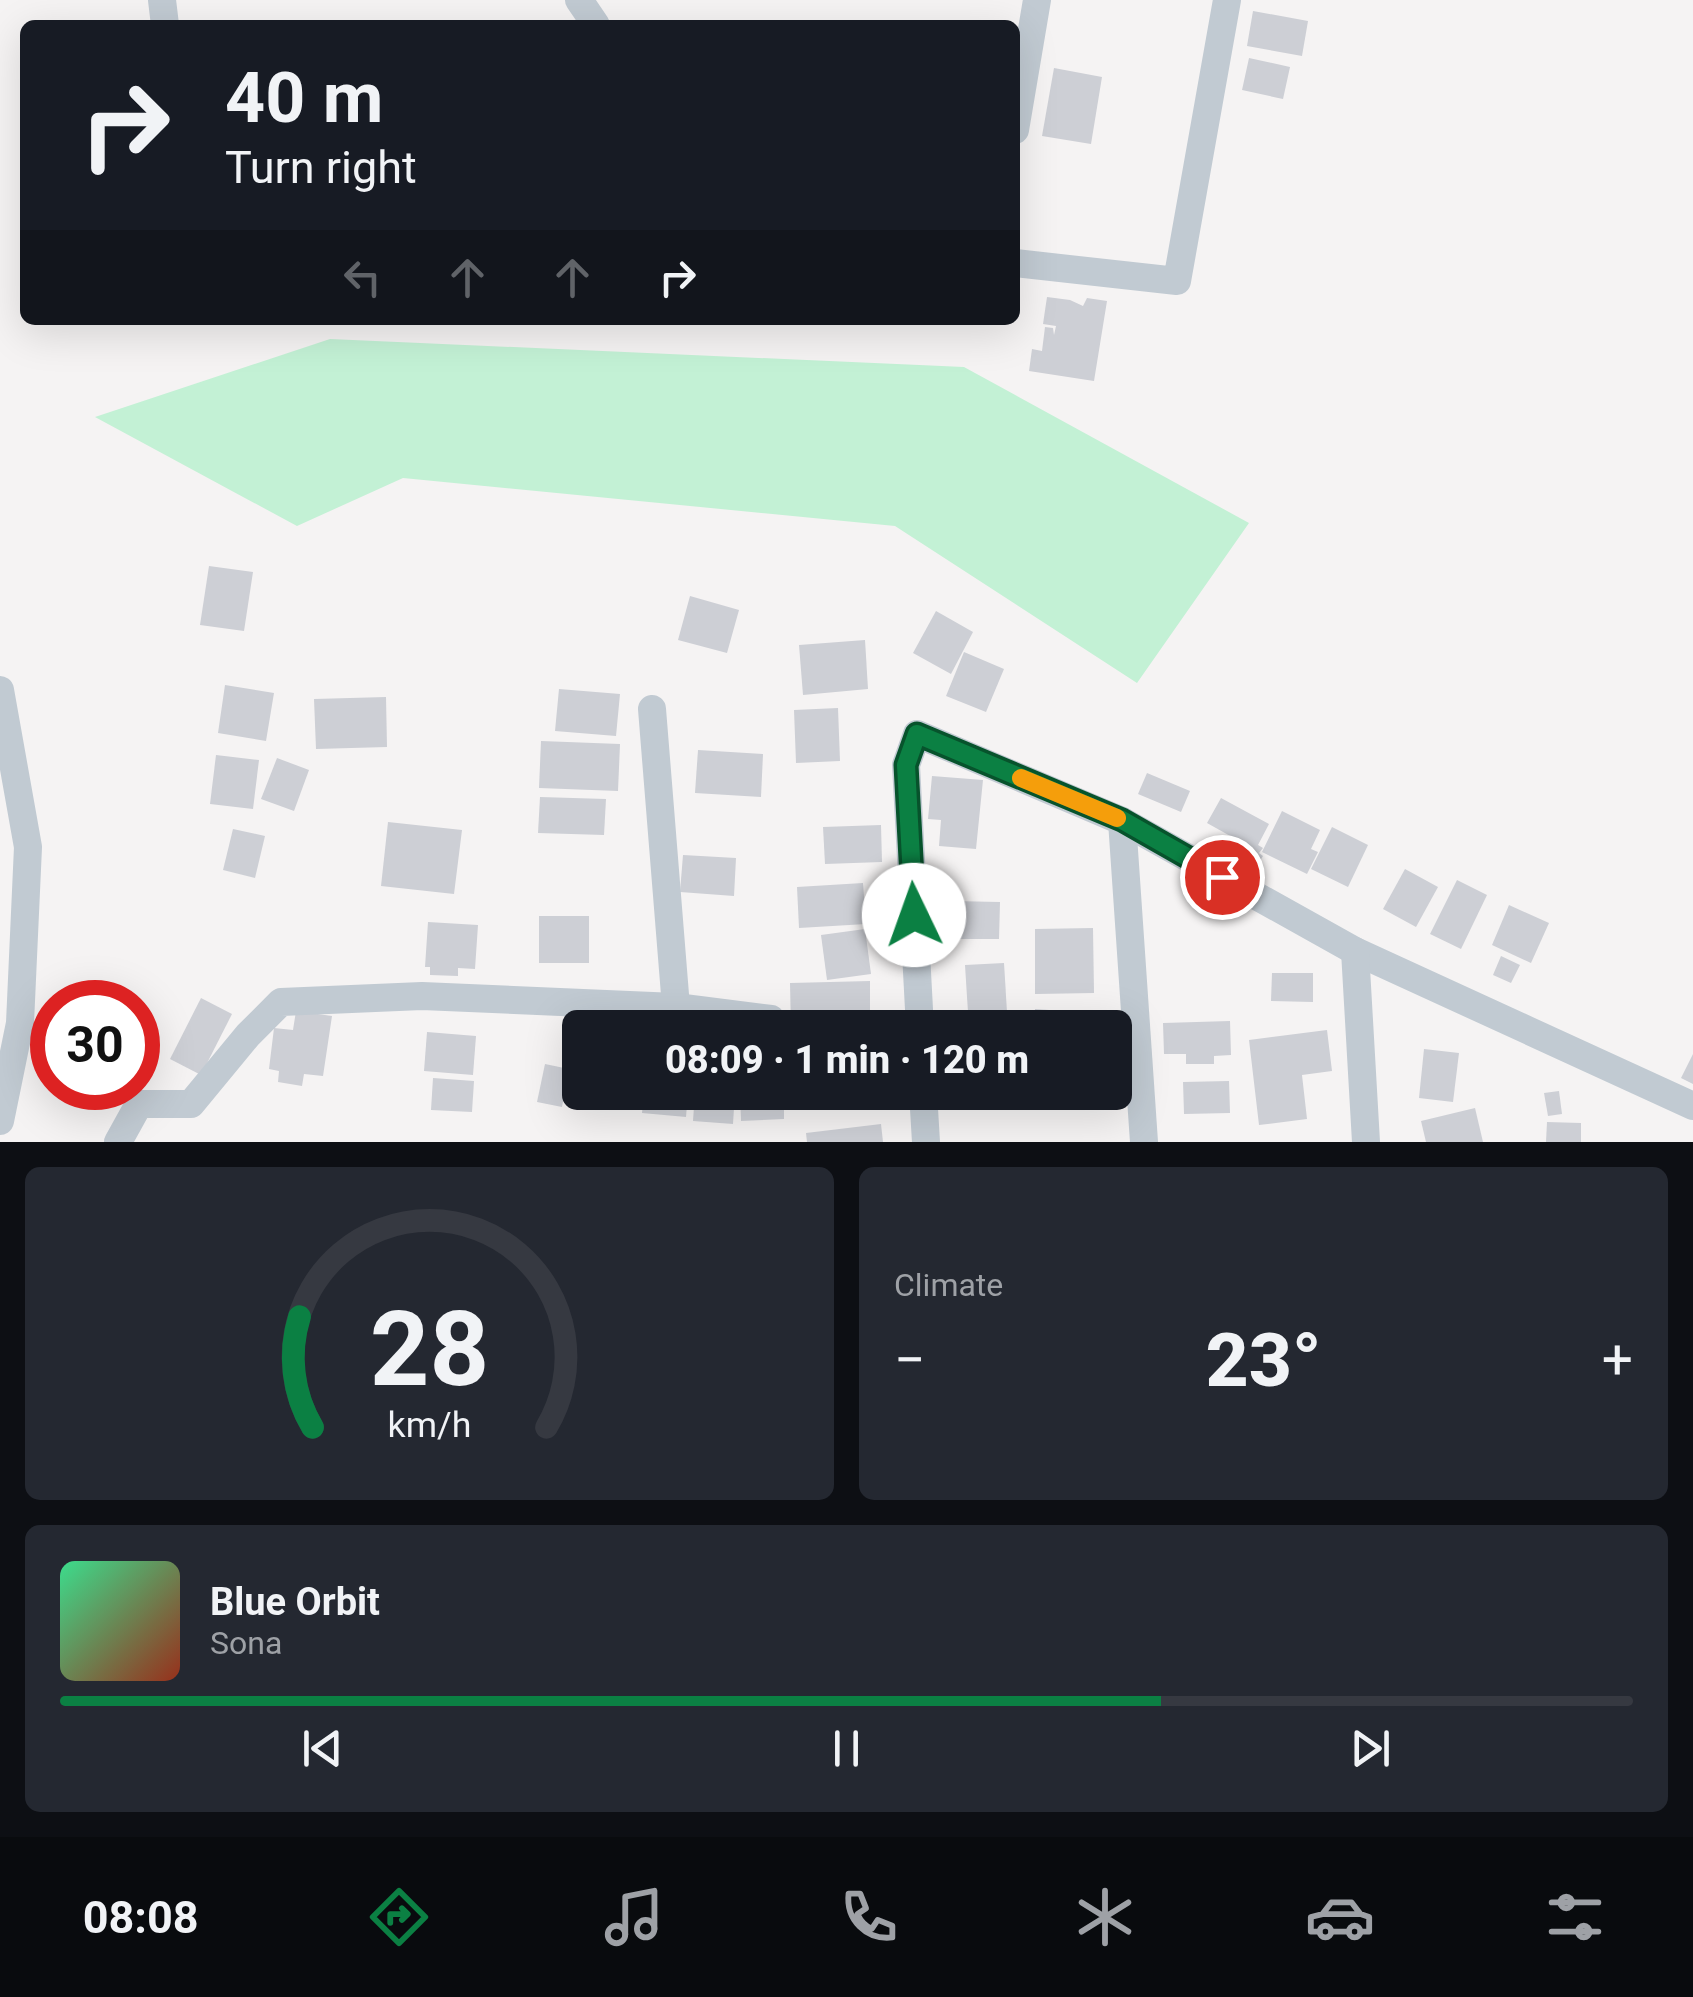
<!DOCTYPE html>
<html lang="en">
<head>
<meta charset="utf-8">
<style>
	:root { --surface:#171b24; --page:#242831; --text:#f1f3f6; --muted:#9ea1a6; --line:#363941; --accent:#0b8043 }
	body { margin:0; font-family:Roboto,sans-serif; background:var(--page); color:var(--text); height:100vh; display:flex; flex-direction:column; font-size:38px; white-space:nowrap }
	* { box-sizing:border-box; margin:0 }
	p { font-size:32px; color:var(--muted) }
	.icon { flex:none; width:55px; height:55px; fill:none; stroke:currentColor; stroke-width:2; stroke-linecap:round; stroke-linejoin:round }
	.map { position:relative; height:1142px; overflow:hidden }
	.drawer { display:flex; flex-direction:column; gap:25px; padding:25px; background:#0d0f14; flex:1 }
	.drawer>* { flex:none }
	.hud { position:absolute; left:20px; top:20px; width:1000px; height:305px; border-radius:15px; box-shadow:0 10px 40px #0002; background:#171b24; color:var(--text); overflow:hidden }
	.speed { position:absolute; left:30px; top:980px; display:flex; gap:20px; font-size:50px; font-weight:700; text-align:center }
	.speed>* { display:grid; place-content:center; width:130px; height:130px; border-radius:50%; background:var(--surface); box-shadow:0 10px 40px #0002; line-height:1 }
	.speed .limit { border:15px solid #d22; background:#fff; color:#111 }
	.pin { position:absolute; display:grid; place-items:center; width:85px; height:85px; color:#fff; margin:-42px; border:5px solid #fff; border-radius:50%; box-shadow:0 2px 10px #0007 }
	.me { position:absolute; width:110px; margin:-55px; rotate:357deg; stroke-linejoin:round; filter:drop-shadow(0 0 8px #0008) }
	.turn { display:flex; align-items:center; gap:35px; height:210px; padding:0 40px; font-size:45px }
	.turn .icon { width:130px; height:130px; stroke-width:2.5 }
	.turn b { display:block; font-size:70px; line-height:85px }
	.lanes { display:flex; align-items:center; height:95px; padding:0 40px; background:#0003; justify-content:center; gap:50px; direction:ltr }
	.lanes .off { opacity:.35 }
	.big { font-size:75px; font-weight:800; line-height:1.1 }
	.drawer .widget { flex:1; display:flex; flex-direction:column; justify-content:center; gap:15px; min-width:0; padding:0 35px; border-radius:15px; background:var(--page) }
	.drawer .dial { align-items:center; gap:0 }
	.dial svg { height:260px; overflow:visible; fill:none; stroke:var(--line); stroke-width:7; stroke-linecap:round; text-anchor:middle }
	.dial text { fill:var(--text); stroke:none }
	.song { display:flex; align-items:center; gap:30px }
	.cover { width:120px; height:120px; border-radius:15px; background:linear-gradient(135deg,hsl(150 70% 55%),hsl(10 70% 35%)) }
	.played { height:10px; border-radius:5px; background:linear-gradient(90deg,var(--accent) 70%,var(--line) 70%) }
	.keys { display:flex; justify-content:space-around; direction:ltr }
	.heat { display:flex; justify-content:space-between; align-items:center; font-size:55px; direction:ltr }
	.drawer .tiles { flex:1; display:grid; gap:25px; grid-template-columns:1fr 1fr }
	.widget:last-child { grid-column:span 2 }
	.trip { position:absolute; left:562px; top:1010px; width:570px; height:100px; border-radius:15px; background:var(--surface); box-shadow:0 10px 40px #0002; font-weight:800; line-height:100px; text-align:center }
	.menu { display:flex; height:160px; justify-content:space-around; align-items:center; background:#090b0e; color:var(--muted) }
	.menu .icon { width:70px; height:70px }
	.menu .current { color:var(--accent) }
	.menu b { font-size:45px; color:var(--text) }
	.map>svg:first-child { display:block }
</style>
</head>
<body>
<div class="map">
<svg width="1693" height="1142" viewBox="0 0 1693 1142">
	<rect width="100%" height="100%" fill="#f5f3f3"/>
	<path fill="#c3f1d5" d="M 330,339 L 964,367 L 1249,523 L 1137,683 L 895,526 L 403,478 L 297,526 L 95,417 Z"/>
	<g fill="#cdcfd5">
		<path d="M 1253,11 L 1308,21 L 1302,56 L 1247,46 Z"/>
		<path d="M 1249,58 L 1290,67 L 1283,99 L 1242,90 Z"/>
		<path d="M 1054,68 L 1102,77 L 1091,144 L 1042,136 Z"/>
		<path d="M 1047,297 L 1070,300 L 1083,306 L 1087,298 L 1107,301 L 1094,381 L 1029,371 L 1032,349 L 1042,351 L 1045,327 L 1053,328 L 1054,335 L 1056,326 L 1043,324 Z"/>
		<path d="M 209,566 L 253,572 L 244,631 L 200,625 Z"/>
		<path d="M 690,596 L 739,610 L 727,653 L 678,640 Z"/>
		<path d="M 936,611 L 973,632 L 951,674 L 913,653 Z"/>
		<path d="M 865,640 L 868,689 L 803,695 L 799,645 Z"/>
		<path d="M 964,652 L 1004,669 L 986,712 L 946,696 Z"/>
		<path d="M 225,685 L 274,693 L 266,741 L 218,733 Z"/>
		<path d="M 559,689 L 620,694 L 616,736 L 555,731 Z"/>
		<path d="M 386,697 L 387,747 L 316,749 L 314,699 Z"/>
		<path d="M 838,708 L 840,761 L 796,763 L 794,710 Z"/>
		<path d="M 541,741 L 620,744 L 618,791 L 539,788 Z"/>
		<path d="M 698,750 L 763,754 L 761,797 L 695,793 Z"/>
		<path d="M 216,755 L 259,760 L 253,809 L 210,804 Z"/>
		<path d="M 277,758 L 309,770 L 294,811 L 261,799 Z"/>
		<path d="M 1147,773 L 1190,791 L 1181,812 L 1138,794 Z"/>
		<path d="M 932,776 L 983,780 L 976,849 L 939,846 L 941,820 L 928,819 Z"/>
		<path d="M 540,797 L 606,799 L 604,835 L 538,833 Z"/>
		<path d="M 1221,798 L 1269,824 L 1258,845 L 1263,848 L 1259,853 L 1263,856 L 1253,872 L 1232,859 L 1241,842 L 1207,823 Z"/>
		<path d="M 1282,811 L 1320,830 L 1311,849 L 1318,852 L 1307,874 L 1262,852 Z"/>
		<path d="M 388,822 L 462,830 L 454,894 L 381,886 Z"/>
		<path d="M 881,825 L 882,862 L 825,864 L 823,827 Z"/>
		<path d="M 1332,827 L 1368,845 L 1348,887 L 1311,869 Z"/>
		<path d="M 233,829 L 265,836 L 255,878 L 223,870 Z"/>
		<path d="M 683,855 L 736,858 L 734,896 L 680,892 Z"/>
		<path d="M 1405,869 L 1438,887 L 1416,927 L 1383,909 Z"/>
		<path d="M 1457,880 L 1487,895 L 1461,949 L 1430,934 Z"/>
		<path d="M 863,883 L 866,924 L 799,928 L 797,887 Z"/>
		<path d="M 952,901 L 1000,902 L 999,939 L 952,939 Z"/>
		<path d="M 1509,905 L 1549,923 L 1531,963 L 1492,945 Z"/>
		<rect x="539" y="916" width="50" height="47"/>
		<path d="M 428,922 L 478,925 L 475,969 L 458,968 L 458,976 L 430,975 L 430,967 L 425,967 Z"/>
		<path d="M 1093,928 L 1094,993 L 1035,994 L 1035,929 Z"/>
		<path d="M 865,929 L 871,974 L 827,980 L 821,935 Z"/>
		<path d="M 1501,956 L 1520,965 L 1511,983 L 1493,975 Z"/>
		<path d="M 1004,963 L 1008,1028 L 969,1028 L 965,965 Z"/>
		<path d="M 1272,973 L 1313,973 L 1313,1002 L 1271,1001 Z"/>
		<path d="M 870,981 L 870,1025 L 791,1027 L 790,983 Z"/>
		<path d="M 201,998 L 232,1014 L 201,1075 L 170,1059 Z"/>
		<path d="M 1035,1009 L 1092,1013 L 1091,1028 L 1034,1028 Z"/>
		<path d="M 296,1011 L 332,1016 L 323,1076 L 304,1074 L 302,1086 L 278,1082 L 279,1071 L 269,1069 L 274,1028 L 293,1030 Z"/>
		<path d="M 1230,1021 L 1231,1055 L 1214,1056 L 1214,1064 L 1186,1064 L 1186,1054 L 1164,1054 L 1163,1023 Z"/>
		<path d="M 1327,1030 L 1332,1071 L 1302,1075 L 1307,1119 L 1259,1125 L 1249,1040 Z"/>
		<path d="M 427,1032 L 476,1036 L 473,1075 L 424,1071 Z"/>
		<path d="M 1424,1049 L 1459,1053 L 1453,1102 L 1419,1098 Z"/>
		<path d="M 1693,1054 L 1693,1084 L 1681,1078 Z"/>
		<path d="M 545,1064 L 569,1069 L 562,1107 L 537,1102 Z"/>
		<path d="M 433,1078 L 474,1081 L 472,1112 L 431,1110 Z"/>
		<path d="M 1229,1081 L 1230,1113 L 1184,1114 L 1183,1082 Z"/>
		<path d="M 1559,1091 L 1562,1114 L 1548,1116 L 1544,1093 Z"/>
		<path d="M 644,1092 L 688,1092 L 686,1117 L 642,1113 Z"/>
		<path d="M 695,1092 L 735,1092 L 733,1124 L 693,1121 Z"/>
		<path d="M 740,1092 L 784,1092 L 784,1119 L 741,1121 Z"/>
		<path d="M 830,1092 L 879,1092 L 879,1095 L 831,1101 Z"/>
		<path d="M 1475,1108 L 1483,1142 L 1426,1142 L 1421,1121 Z"/>
		<path d="M 1547,1122 L 1581,1123 L 1581,1142 L 1546,1142 Z"/>
		<path d="M 881,1124 L 883,1142 L 807,1142 L 806,1133 Z"/>
	</g>
	<g fill="none" stroke-linecap="round" stroke-linejoin="round">
		<g stroke="#c1cad2" stroke-width="28">
			<path d="M 162,0 L 165,25"/>
			<path d="M 579,0 L 596,25"/>
			<path d="M 1015,130 L 1037,0"/>
			<path d="M 1015,263 L 1177,281 L 1227,0"/>
			<path d="M 0,690 L 28,847 L 20,1023 L 0,1121"/>
			<path d="M 652,709 L 676,1007"/>
			<path d="M 1122,821 L 1355,951 L 1693,1106"/>
			<path d="M 1355,951 L 1366,1142"/>
			<path d="M 920,1028 L 906,765 L 917,734 L 1122,821 L 1144,1142"/>
			<path d="M 923,1092 L 926,1142"/>
			<path d="M 118,1142 L 139,1104 L 191,1104 L 248,1035 L 281,1002 L 422,996 L 676,1007 L 771,1019"/>
		</g>
	</g>
	<g fill="none" stroke-linecap="round" stroke-linejoin="round">
		<g stroke="#07532c" stroke-width="25">
			<path id="route" d="M 914,915 L 906,765 L 917,734 L 1122,820 L 1222,877"/>
		</g>
		<use href="#route" stroke="#0b8043" stroke-width="18"/>
		<path stroke="#f59e0b" stroke-width="18" d="M 1021,778 L 1117,818"/>
	</g>
</svg>
<div class="speed"><div class="limit">30</div></div>
<div class="pin" style="left:1222px;top:877px;background:#d93025"><svg class="icon" aria-label="arrive" viewBox="0 0 24 24"><path d="M6 21V4h12l-3 4 3 4H6"/></svg></div>
<svg class="me" style="left:914px;top:915px" viewBox="-20 -20 40 40"><circle r="19" fill="#fff"/><path d="M0-13L10 11 0 6-10 11z" fill="#0b8043"/></svg>
<div class="trip">08:09 · 1 min · 120 m</div>
<div class="hud">
<div class="turn"><svg class="icon" aria-label="right" viewBox="0 0 24 24"><path d="M7 20v-9h11M14 6l5 5-5 5"/></svg><div><b>40 m</b>Turn right</div></div>
<div class="lanes"><svg class="icon off" aria-label="left" viewBox="0 0 24 24"><path d="M17 20v-9H6M10 6l-5 5 5 5"/></svg><svg class="icon off" aria-label="ahead" viewBox="0 0 24 24"><path d="M12 20V5M6 11l6-6 6 6"/></svg><svg class="icon off" aria-label="ahead" viewBox="0 0 24 24"><path d="M12 20V5M6 11l6-6 6 6"/></svg><svg class="icon" aria-label="right" viewBox="0 0 24 24"><path d="M7 20v-9h11M14 6l5 5-5 5"/></svg></div>
</div>
</div>
<section class="drawer">
<div class="tiles">
<div class="widget dial"><svg viewBox="0 0 100 80">
<path d="M14 69A42 42 0 1 1 86 69"/>
<path d="M14 69A42 42 0 0 1 10 35" stroke="#0b8043"/>
<text x="50" y="56" font-size="32" font-weight="700">28</text>
<text x="50" y="72" font-size="11">km/h</text>
</svg></div>
<div class="widget"><p>Climate</p>
<div class="heat"><a>−</a><b class="big">23°</b><a>+</a></div>
</div>
<div class="widget">
<div class="song"><i class="cover"></i><div><b>Blue Orbit</b><p>Sona</p></div></div>
<div class="played"></div>
<div class="keys"><svg class="icon" aria-label="previous" viewBox="0 0 24 24"><path d="M18 5L8 12l10 7zM5 5v14"/></svg><svg class="icon" aria-label="pause" viewBox="0 0 24 24"><path d="M8 5v14M16 5v14"/></svg><svg class="icon" aria-label="next" viewBox="0 0 24 24"><path d="M6 5l10 7-10 7zM19 5v14"/></svg></div>
</div>
</div>
</section>
<nav class="menu">
<b>08:08</b>
<svg class="icon current" aria-label="directions" viewBox="0 0 24 24"><path d="M12 3l9 9-9 9-9-9zM9 14v-3h6M13 9l2 2-2 2"/></svg>
<svg class="icon" aria-label="music" viewBox="0 0 24 24"><path d="M9 18V5l10-2v13"/><circle cx="6" cy="18" r="3"/><circle cx="16" cy="16" r="3"/></svg>
<svg class="icon" aria-label="phone" viewBox="0 0 24 24"><path d="M5 4h4l2 5-3 2q2 4 5 5l2-3 5 2v4C11 20 4 13 5 4z"/></svg>
<svg class="icon" aria-label="climate" viewBox="0 0 24 24"><path d="M12 3v18M4 7l16 10M4 17L20 7"/></svg>
<svg class="icon" aria-label="car" viewBox="0 0 24 24"><path d="M5 17H2v-5l4-1 3-4h7l3 4 3 1v5h-3M9 17h6M6 11h13"/><circle cx="7" cy="17" r="2"/><circle cx="17" cy="17" r="2"/></svg>
<svg class="icon" aria-label="filters" viewBox="0 0 24 24"><path d="M4 7h16M4 17h16"/><circle cx="9" cy="7" r="2"/><circle cx="15" cy="17" r="2"/></svg>
</nav>
</body>
</html>
